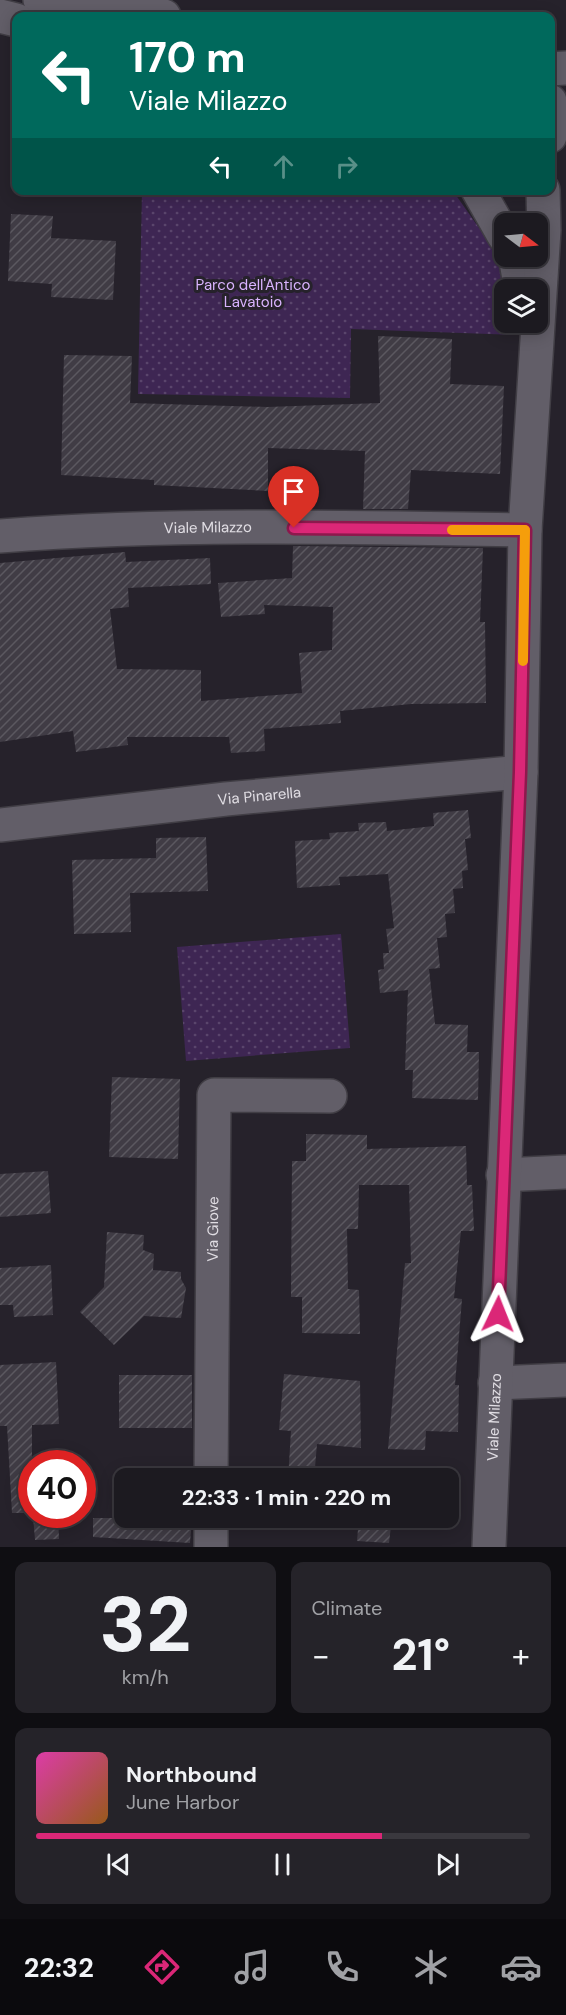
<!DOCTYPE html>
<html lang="en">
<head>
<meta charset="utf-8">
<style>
	:root { --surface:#1c1a20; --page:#252329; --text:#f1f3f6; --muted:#a0a1a5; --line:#3a383e; --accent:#db2777 }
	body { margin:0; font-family:"DM Sans",sans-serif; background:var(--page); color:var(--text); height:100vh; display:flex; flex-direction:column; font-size:22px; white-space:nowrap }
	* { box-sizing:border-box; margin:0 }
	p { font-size:20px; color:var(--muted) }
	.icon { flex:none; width:33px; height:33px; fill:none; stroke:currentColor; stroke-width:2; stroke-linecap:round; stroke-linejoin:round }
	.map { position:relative; height:1547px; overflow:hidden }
	.panel { display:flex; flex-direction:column; gap:15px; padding:15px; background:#0f0e12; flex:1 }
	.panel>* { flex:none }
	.guide { position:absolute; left:12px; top:12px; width:543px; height:183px; border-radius:12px; box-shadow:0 3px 15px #0003,0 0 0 2px var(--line); background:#00695c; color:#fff; overflow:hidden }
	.needle { width:39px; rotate:106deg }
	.tools { position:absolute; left:494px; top:213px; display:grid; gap:12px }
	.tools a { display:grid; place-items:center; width:54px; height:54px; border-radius:12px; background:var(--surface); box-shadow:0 3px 15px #0003,0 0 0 2px var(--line); font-size:30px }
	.speed { position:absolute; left:18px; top:1450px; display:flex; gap:12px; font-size:30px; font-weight:700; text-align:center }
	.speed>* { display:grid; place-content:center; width:78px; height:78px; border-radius:50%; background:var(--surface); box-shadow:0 3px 15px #0003,0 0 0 2px var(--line); line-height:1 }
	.speed .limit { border:9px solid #d22; background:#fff; color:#111 }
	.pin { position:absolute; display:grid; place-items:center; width:51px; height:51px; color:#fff; margin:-62px -26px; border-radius:50% 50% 50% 0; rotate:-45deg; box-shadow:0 0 6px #0007 }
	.pin .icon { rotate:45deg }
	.me { position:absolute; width:66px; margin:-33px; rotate:2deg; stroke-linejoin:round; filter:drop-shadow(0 0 4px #0008) }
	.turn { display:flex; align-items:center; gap:21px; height:126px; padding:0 18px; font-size:27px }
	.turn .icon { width:78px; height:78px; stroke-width:2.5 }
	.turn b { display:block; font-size:42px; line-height:51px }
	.lanes { display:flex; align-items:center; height:57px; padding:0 18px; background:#0003; justify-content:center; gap:30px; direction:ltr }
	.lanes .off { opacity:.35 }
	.big { font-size:45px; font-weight:700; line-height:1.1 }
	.panel .tile { flex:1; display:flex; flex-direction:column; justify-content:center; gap:9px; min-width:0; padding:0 21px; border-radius:12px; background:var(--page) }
	.panel .dial { align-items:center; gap:0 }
	.dial b { font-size:78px; line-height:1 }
	.song { display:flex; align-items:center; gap:18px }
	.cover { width:72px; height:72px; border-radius:9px; background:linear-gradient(135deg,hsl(320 70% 55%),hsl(30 70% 35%)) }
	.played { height:6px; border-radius:3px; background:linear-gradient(90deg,var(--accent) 70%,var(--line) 70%) }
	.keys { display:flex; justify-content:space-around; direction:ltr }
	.heat { display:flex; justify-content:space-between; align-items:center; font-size:33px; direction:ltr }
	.panel .tiles { flex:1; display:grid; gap:15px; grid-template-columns:1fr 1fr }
	.tile:last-child { grid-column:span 2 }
	.trip { position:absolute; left:114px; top:1468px; width:345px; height:60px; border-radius:12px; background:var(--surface); box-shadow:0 3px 15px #0003,0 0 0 2px var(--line); font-weight:700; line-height:60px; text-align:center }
	.menu { display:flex; height:96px; justify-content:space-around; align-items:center; background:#0b0a0d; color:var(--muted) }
	.menu .icon { width:42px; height:42px }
	.menu .selected { color:var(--accent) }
	.menu b { font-size:27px; color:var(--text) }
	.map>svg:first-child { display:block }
</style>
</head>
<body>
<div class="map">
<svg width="566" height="1547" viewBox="0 0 566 1547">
	<defs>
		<pattern id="park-dots" width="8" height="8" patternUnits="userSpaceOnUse" patternTransform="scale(1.5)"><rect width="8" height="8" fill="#3e2653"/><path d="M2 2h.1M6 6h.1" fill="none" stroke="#5a456c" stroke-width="1.8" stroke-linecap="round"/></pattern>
		<pattern id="building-hatch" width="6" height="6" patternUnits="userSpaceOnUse" patternTransform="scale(1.5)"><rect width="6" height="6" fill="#403c45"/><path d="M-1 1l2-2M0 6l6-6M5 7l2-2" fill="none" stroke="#5b5860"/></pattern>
	</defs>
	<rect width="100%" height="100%" fill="#26222b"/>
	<g fill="url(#park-dots)">
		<path d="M 142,191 L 453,191 L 503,262 L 511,289 L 504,290 L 504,322 L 515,323 L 517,335 L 351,329 L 350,398 L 138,394 Z"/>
		<path d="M 341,934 L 350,1048 L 186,1061 L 177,947 Z"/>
	</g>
	<g fill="url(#building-hatch)">
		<path d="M 11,214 L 53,216 L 51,238 L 116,241 L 113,300 L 51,297 L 52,284 L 8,281 Z"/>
		<path d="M 378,336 L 452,339 L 450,384 L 504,386 L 500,474 L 411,470 L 408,509 L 363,509 L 365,451 L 268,448 L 268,491 L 154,485 L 154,480 L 61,475 L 64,355 L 132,356 L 130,403 L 267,407 L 380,403 Z"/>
		<path d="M 293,546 L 483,548 L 480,622 L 485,622 L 486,703 L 411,704 L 340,711 L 341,723 L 264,729 L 265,751 L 231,753 L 229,737 L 127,737 L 128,745 L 76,752 L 73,731 L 0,742 L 0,563 L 125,552 L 126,562 L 210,558 L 211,584 L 128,588 L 129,607 L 110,609 L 117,669 L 201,670 L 201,701 L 302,693 L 299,653 L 332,650 L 333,607 L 264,605 L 265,614 L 221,617 L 218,583 L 292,578 Z"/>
		<path d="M 468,810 L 471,838 L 465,839 L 468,870 L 462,871 L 463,888 L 453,889 L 455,913 L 445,914 L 447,937 L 437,938 L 440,968 L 429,969 L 435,1024 L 468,1025 L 467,1052 L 479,1052 L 478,1100 L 412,1098 L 413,1070 L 405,1070 L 408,990 L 380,993 L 378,970 L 384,969 L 383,953 L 389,953 L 386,929 L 394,928 L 388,874 L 339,877 L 340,885 L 297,888 L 295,841 L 330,839 L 329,833 L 359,831 L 358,823 L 386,822 L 387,831 L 434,826 L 433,813 Z"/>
		<path d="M 206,837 L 208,891 L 130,893 L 131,932 L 74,934 L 72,860 L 156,858 L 156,838 Z"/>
		<path d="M 112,1077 L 180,1079 L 178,1159 L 109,1157 Z"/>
		<path d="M 306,1134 L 367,1135 L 367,1149 L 466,1146 L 467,1185 L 472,1185 L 474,1231 L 461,1231 L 454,1298 L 462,1299 L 455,1385 L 459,1385 L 458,1432 L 426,1431 L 425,1450 L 388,1449 L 405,1263 L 411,1263 L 409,1185 L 359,1185 L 358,1229 L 347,1229 L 348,1289 L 359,1290 L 360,1334 L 302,1333 L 302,1297 L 291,1297 L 292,1161 L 306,1161 Z"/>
		<path d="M 48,1171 L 51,1213 L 0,1217 L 0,1174 Z"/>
		<path d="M 107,1232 L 144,1235 L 143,1250 L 154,1254 L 153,1270 L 181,1272 L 181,1279 L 186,1288 L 181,1318 L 144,1316 L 114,1345 L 80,1312 L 104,1287 Z"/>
		<path d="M 51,1265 L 53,1315 L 14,1317 L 13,1305 L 0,1305 L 0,1268 Z"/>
		<path d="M 56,1362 L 59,1424 L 32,1425 L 32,1513 L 12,1513 L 7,1426 L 0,1426 L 0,1365 Z"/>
		<path d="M 284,1374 L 360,1381 L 361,1448 L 317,1444 L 314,1479 L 288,1479 L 291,1431 L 279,1430 Z"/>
		<rect x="119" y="1375" width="73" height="53"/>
		<path d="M 33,1515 L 58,1515 L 59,1539 L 35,1540 Z"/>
		<path d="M 93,1518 L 192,1518 L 190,1543 L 93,1537 Z"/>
		<path d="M 359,1518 L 392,1518 L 389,1543 L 357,1541 Z"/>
	</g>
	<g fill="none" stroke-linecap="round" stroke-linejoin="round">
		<g stroke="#413e45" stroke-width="36">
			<g id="minor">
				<path d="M 40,0 L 164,16"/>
				<path d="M 0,16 L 16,20"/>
				<path d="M 550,69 L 566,68"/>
				<path d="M 550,101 L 553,115 L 550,136"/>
				<path d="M 478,190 L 504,236"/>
				<path d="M 515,256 L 521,290"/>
				<path id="s1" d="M 0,536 C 174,523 351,527 525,530"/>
				<path id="s2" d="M 0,825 L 226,799 L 521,772"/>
				<path d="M 503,1175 L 566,1172"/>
				<path d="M 495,1383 L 566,1380"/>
				<path id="s3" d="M 211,1479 L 214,1095 L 330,1096"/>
				<path d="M 211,1547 L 211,1518"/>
				<path id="s4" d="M 489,1547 L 521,772 L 525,530 L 544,230 L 543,190"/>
			</g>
		</g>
		<use href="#minor" stroke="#625e68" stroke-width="33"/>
	</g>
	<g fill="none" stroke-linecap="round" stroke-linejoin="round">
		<g stroke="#8e194d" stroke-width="15">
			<path id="route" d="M 294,528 L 525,530 L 520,772 L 498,1314"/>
		</g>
		<use href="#route" stroke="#db2777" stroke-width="10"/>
		<path stroke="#f59e0b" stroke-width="10" d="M 452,530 L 525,530 L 523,661"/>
	</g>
	<g text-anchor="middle" stroke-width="6" stroke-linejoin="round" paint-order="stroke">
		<g font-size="15" fill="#d9b3fe" stroke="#26222b">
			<text x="253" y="290">Parco dell'Antico<tspan x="253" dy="17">Lavatoio</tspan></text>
		</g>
		<g font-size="15" fill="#e0dde3" stroke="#26222b">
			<text dy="5" stroke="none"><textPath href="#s1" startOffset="208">Viale Milazzo</textPath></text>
			<text dy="5" stroke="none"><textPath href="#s2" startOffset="261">Via Pinarella</textPath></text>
			<text dy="5" stroke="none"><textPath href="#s3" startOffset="250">Via Giove</textPath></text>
			<text dy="5" stroke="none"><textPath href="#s4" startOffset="130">Viale Milazzo</textPath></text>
		</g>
	</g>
</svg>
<div class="tools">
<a><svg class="needle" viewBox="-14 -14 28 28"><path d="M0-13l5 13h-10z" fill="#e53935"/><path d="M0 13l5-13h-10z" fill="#a0a1a5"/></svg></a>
<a><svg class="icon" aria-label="layers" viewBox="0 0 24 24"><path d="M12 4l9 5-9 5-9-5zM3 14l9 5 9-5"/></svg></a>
</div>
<div class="speed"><div class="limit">40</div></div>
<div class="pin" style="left:294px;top:528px;background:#d93025"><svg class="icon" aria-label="arrive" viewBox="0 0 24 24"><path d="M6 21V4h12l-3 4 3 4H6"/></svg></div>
<svg class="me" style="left:498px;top:1314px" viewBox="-20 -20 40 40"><path d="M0-17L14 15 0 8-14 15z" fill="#db2777" stroke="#fff" stroke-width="4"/></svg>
<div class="trip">22:33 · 1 min · 220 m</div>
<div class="guide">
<div class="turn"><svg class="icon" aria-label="left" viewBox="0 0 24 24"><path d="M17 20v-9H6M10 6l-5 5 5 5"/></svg><div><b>170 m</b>Viale Milazzo</div></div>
<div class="lanes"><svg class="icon" aria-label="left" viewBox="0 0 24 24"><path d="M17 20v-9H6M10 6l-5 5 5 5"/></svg><svg class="icon off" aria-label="ahead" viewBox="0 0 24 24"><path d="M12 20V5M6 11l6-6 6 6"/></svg><svg class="icon off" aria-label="right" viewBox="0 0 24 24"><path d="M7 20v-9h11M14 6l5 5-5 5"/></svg></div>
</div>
</div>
<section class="panel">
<div class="tiles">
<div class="tile dial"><b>32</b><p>km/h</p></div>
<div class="tile"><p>Climate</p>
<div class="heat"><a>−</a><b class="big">21°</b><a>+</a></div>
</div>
<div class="tile">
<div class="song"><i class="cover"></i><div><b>Northbound</b><p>June Harbor</p></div></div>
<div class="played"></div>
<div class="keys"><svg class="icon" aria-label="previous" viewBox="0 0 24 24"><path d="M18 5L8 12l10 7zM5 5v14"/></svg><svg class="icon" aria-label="pause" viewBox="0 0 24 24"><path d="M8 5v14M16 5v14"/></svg><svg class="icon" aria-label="next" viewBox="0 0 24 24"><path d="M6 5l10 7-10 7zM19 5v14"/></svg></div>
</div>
</div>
</section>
<nav class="menu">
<b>22:32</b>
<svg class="icon selected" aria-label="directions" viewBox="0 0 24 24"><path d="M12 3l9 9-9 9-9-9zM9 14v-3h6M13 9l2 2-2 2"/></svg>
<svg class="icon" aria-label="music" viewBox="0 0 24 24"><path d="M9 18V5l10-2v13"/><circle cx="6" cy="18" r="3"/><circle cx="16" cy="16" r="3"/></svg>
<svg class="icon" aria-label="phone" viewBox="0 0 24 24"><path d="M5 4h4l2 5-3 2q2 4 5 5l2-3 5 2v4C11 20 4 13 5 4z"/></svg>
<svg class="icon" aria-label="climate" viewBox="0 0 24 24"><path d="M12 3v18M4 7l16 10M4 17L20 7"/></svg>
<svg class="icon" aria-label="car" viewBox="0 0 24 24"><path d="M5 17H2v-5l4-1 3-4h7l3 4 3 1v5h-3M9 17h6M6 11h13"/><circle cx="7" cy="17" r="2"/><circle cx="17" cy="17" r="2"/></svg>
</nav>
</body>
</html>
